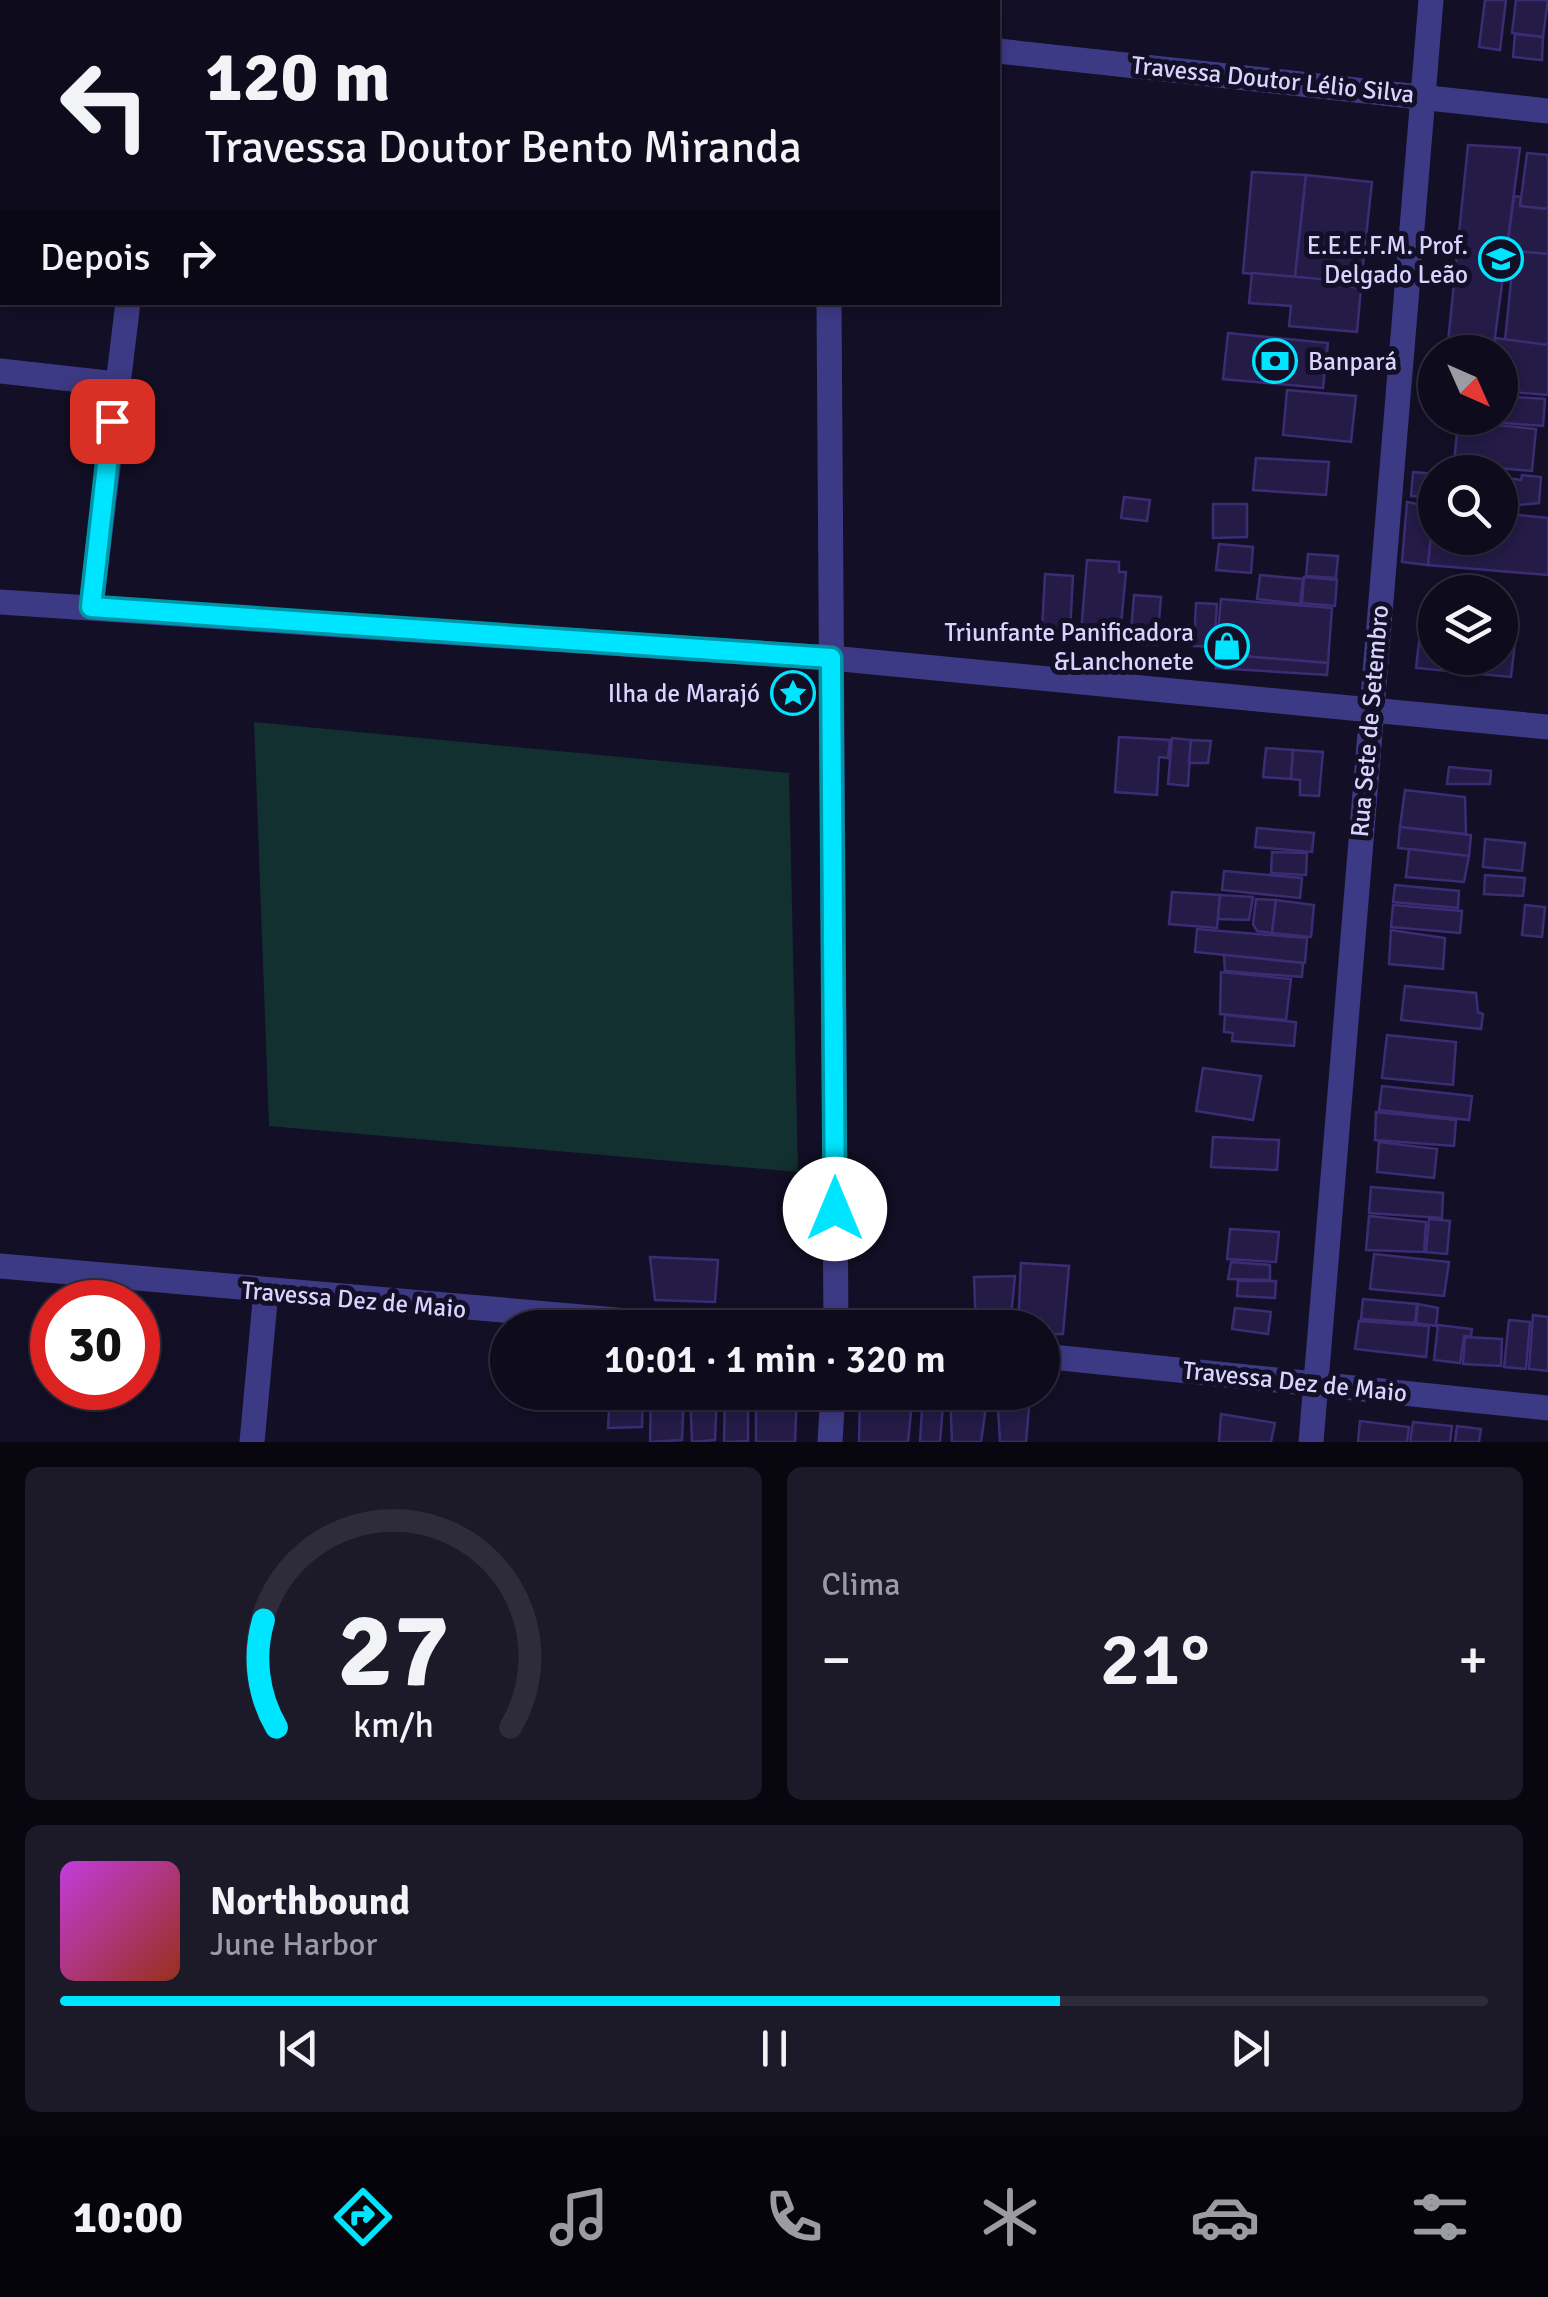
<!DOCTYPE html>
<html lang="pt">
<head>
<meta charset="utf-8">
<style>
	:root { --surface:#0e0b1c; --page:#1c1929; --text:#f1f3f6; --muted:#9b9ba3; --line:#2e2b3b; --accent:#00e5ff }
	body { margin:0; font-family:Signika,sans-serif; background:var(--page); color:var(--text); height:100vh; display:flex; flex-direction:column; font-size:38px; white-space:nowrap }
	* { box-sizing:border-box; margin:0 }
	p { font-size:32px; color:var(--muted) }
	.icon { flex:none; width:55px; height:55px; fill:none; stroke:currentColor; stroke-width:2; stroke-linecap:round; stroke-linejoin:round }
	.map { position:relative; height:1442px; overflow:hidden }
	.panel { display:flex; flex-direction:column; gap:25px; padding:25px; background:#08060f; flex:1 }
	.panel>* { flex:none }
	.banner { position:absolute; left:0px; top:0px; width:1000px; height:305px; box-shadow:0 5px 15px #0003,0 0 0 2px var(--line); background:#0e0b1c; color:var(--text); overflow:hidden }
	.needle { width:65px; rotate:135deg }
	.tools { position:absolute; left:1418px; top:335px; display:grid; gap:20px }
	.tools a { display:grid; place-items:center; width:100px; height:100px; border-radius:50%; background:var(--surface); box-shadow:0 5px 15px #0003,0 0 0 2px var(--line); font-size:50px }
	.speed { position:absolute; left:30px; top:1280px; display:flex; gap:20px; font-size:50px; font-weight:700; text-align:center }
	.speed>* { display:grid; place-content:center; width:130px; height:130px; border-radius:50%; background:var(--surface); box-shadow:0 5px 15px #0003,0 0 0 2px var(--line); line-height:1 }
	.speed .limit { border:15px solid #d22; background:#fff; color:#111 }
	.pin { position:absolute; display:grid; place-items:center; width:85px; height:85px; color:#fff; margin:-42px; border-radius:20px; box-shadow:0 5px 15px #0006 }
	.me { position:absolute; width:110px; margin:-55px; rotate:0deg; stroke-linejoin:round; filter:drop-shadow(0 0 8px #0008) }
	.turn { display:flex; align-items:center; gap:35px; height:210px; padding:0 40px; font-size:45px }
	.turn .icon { width:130px; height:130px; stroke-width:2.5 }
	.turn b { display:block; font-size:70px; line-height:85px }
	.then { display:flex; align-items:center; height:95px; padding:0 40px; background:#0003; gap:20px; font-size:38px }
	.big { font-size:75px; font-weight:600; line-height:1.1 }
	.panel .tile { flex:1; display:flex; flex-direction:column; justify-content:center; gap:15px; min-width:0; padding:0 35px; border-radius:15px; background:var(--page) }
	.panel .dial { align-items:center; gap:0 }
	.dial svg { height:260px; overflow:visible; fill:none; stroke:var(--line); stroke-width:7; stroke-linecap:round; text-anchor:middle }
	.dial text { fill:var(--text); stroke:none }
	.song { display:flex; align-items:center; gap:30px }
	.cover { width:120px; height:120px; border-radius:15px; background:linear-gradient(135deg,hsl(290 70% 55%),hsl(10 70% 35%)) }
	.played { height:10px; border-radius:5px; background:linear-gradient(90deg,var(--accent) 70%,var(--line) 70%) }
	.keys { display:flex; justify-content:space-around; direction:ltr }
	.heat { display:flex; justify-content:space-between; align-items:center; font-size:55px; direction:ltr }
	.panel .tiles { flex:1; display:grid; gap:25px; grid-template-columns:1fr 1fr }
	.tile:last-child { grid-column:span 2 }
	.trip { position:absolute; left:490px; top:1310px; width:570px; height:100px; border-radius:50px; background:var(--surface); box-shadow:0 5px 15px #0003,0 0 0 2px var(--line); font-weight:600; line-height:100px; text-align:center }
	.tab-bar { display:flex; height:160px; justify-content:space-around; align-items:center; background:#06040b; color:var(--muted) }
	.tab-bar .icon { width:70px; height:70px }
	.tab-bar .current { color:var(--accent) }
	.tab-bar b { font-size:45px; color:var(--text) }
	.map>svg:first-child { display:block }
</style>
</head>
<body>
<div class="map">
<svg width="1548" height="1442" viewBox="0 0 1548 1442">
	<rect width="100%" height="100%" fill="#130f26"/>
	<path fill="#12302f" d="M 254,722 L 789,773 L 798,1172 L 269,1126 Z"/>
	<g fill="#241b47" stroke="#3b2d73" stroke-width="2.5">
		<path d="M 1485,0 L 1506,0 L 1500,50 L 1479,47 Z"/>
		<path d="M 1516,0 L 1548,0 L 1543,37 L 1512,33 Z"/>
		<path d="M 1515,34 L 1543,37 L 1542,60 L 1513,57 Z"/>
		<path d="M 1468,145 L 1520,148 L 1493,352 L 1447,352 Z"/>
		<path d="M 1527,153 L 1548,155 L 1548,209 L 1520,206 Z"/>
		<path d="M 1252,172 L 1306,175 L 1295,277 L 1243,273 Z"/>
		<path d="M 1306,175 L 1372,182 L 1361,283 L 1295,277 Z"/>
		<path d="M 1514,196 L 1521,197 L 1520,206 L 1548,209 L 1548,254 L 1507,250 Z"/>
		<path d="M 1514,251 L 1548,254 L 1548,345 L 1505,341 Z"/>
		<path d="M 1252,273 L 1343,281 L 1342,286 L 1361,288 L 1357,332 L 1289,326 L 1291,306 L 1249,303 Z"/>
		<path d="M 1228,333 L 1328,343 L 1323,388 L 1223,379 Z"/>
		<path d="M 1495,338 L 1548,345 L 1548,395 L 1500,391 L 1500,352 L 1493,352 Z"/>
		<path d="M 1287,390 L 1356,396 L 1351,442 L 1283,435 Z"/>
		<path d="M 1500,396 L 1545,399 L 1543,426 L 1480,421 L 1500,418 Z"/>
		<path d="M 1458,421 L 1536,429 L 1532,471 L 1454,464 Z"/>
		<path d="M 1256,458 L 1329,462 L 1326,495 L 1253,490 Z"/>
		<path d="M 1413,472 L 1435,474 L 1435,497 L 1411,496 Z"/>
		<path d="M 1522,475 L 1541,477 L 1539,503 L 1500,507 L 1500,477 L 1521,480 Z"/>
		<path d="M 1124,497 L 1150,500 L 1147,521 L 1121,518 Z"/>
		<path d="M 1407,502 L 1434,507 L 1428,565 L 1402,562 Z"/>
		<path d="M 1213,504 L 1247,504 L 1247,537 L 1213,538 Z"/>
		<path d="M 1434,507 L 1435,538 L 1500,538 L 1500,513 L 1548,518 L 1548,575 L 1428,565 Z"/>
		<path d="M 1219,544 L 1253,547 L 1251,573 L 1216,570 Z"/>
		<path d="M 1308,554 L 1338,556 L 1336,578 L 1306,576 Z"/>
		<path d="M 1087,560 L 1119,562 L 1119,572 L 1126,572 L 1120,636 L 1081,632 Z"/>
		<path d="M 1045,574 L 1073,576 L 1070,631 L 1042,630 Z"/>
		<path d="M 1260,575 L 1303,579 L 1300,604 L 1257,599 Z"/>
		<path d="M 1304,577 L 1337,580 L 1335,606 L 1302,603 Z"/>
		<path d="M 1134,595 L 1161,597 L 1157,645 L 1130,643 Z"/>
		<path d="M 1221,599 L 1332,608 L 1328,663 L 1216,654 Z"/>
		<path d="M 1196,603 L 1217,604 L 1214,647 L 1194,646 Z"/>
		<path d="M 1422,615 L 1435,617 L 1435,658 L 1500,658 L 1500,623 L 1517,625 L 1511,677 L 1416,668 Z"/>
		<path d="M 1216,654 L 1328,663 L 1327,675 L 1216,668 Z"/>
		<path d="M 1119,737 L 1170,740 L 1168,758 L 1159,757 L 1157,795 L 1115,792 Z"/>
		<path d="M 1172,738 L 1191,740 L 1188,786 L 1168,784 Z"/>
		<path d="M 1191,740 L 1211,741 L 1208,763 L 1189,763 Z"/>
		<path d="M 1266,748 L 1293,750 L 1291,779 L 1263,777 Z"/>
		<path d="M 1293,750 L 1323,752 L 1319,796 L 1300,795 L 1300,780 L 1291,779 Z"/>
		<path d="M 1449,767 L 1491,771 L 1490,784 L 1447,784 Z"/>
		<path d="M 1405,790 L 1465,797 L 1466,834 L 1400,827 Z"/>
		<path d="M 1400,827 L 1471,835 L 1469,856 L 1398,848 Z"/>
		<path d="M 1257,828 L 1314,833 L 1312,852 L 1255,847 Z"/>
		<path d="M 1485,839 L 1525,843 L 1522,871 L 1483,867 Z"/>
		<path d="M 1409,849 L 1469,856 L 1464,882 L 1406,877 Z"/>
		<path d="M 1272,852 L 1307,853 L 1306,875 L 1271,873 Z"/>
		<path d="M 1224,871 L 1302,878 L 1300,898 L 1222,890 Z"/>
		<path d="M 1485,875 L 1525,878 L 1523,896 L 1484,894 Z"/>
		<path d="M 1395,885 L 1459,891 L 1458,908 L 1393,902 Z"/>
		<path d="M 1172,892 L 1220,895 L 1217,928 L 1169,924 Z"/>
		<path d="M 1220,895 L 1253,897 L 1249,920 L 1218,919 Z"/>
		<path d="M 1256,899 L 1276,900 L 1272,933 L 1257,931 L 1253,924 Z"/>
		<path d="M 1276,900 L 1314,905 L 1311,937 L 1272,933 Z"/>
		<path d="M 1393,905 L 1462,911 L 1460,933 L 1391,927 Z"/>
		<path d="M 1525,905 L 1545,907 L 1542,937 L 1522,935 Z"/>
		<path d="M 1197,929 L 1307,938 L 1305,963 L 1195,952 Z"/>
		<path d="M 1391,930 L 1445,938 L 1443,969 L 1389,964 Z"/>
		<path d="M 1224,955 L 1303,963 L 1302,977 L 1225,971 Z"/>
		<path d="M 1221,972 L 1291,979 L 1286,1020 L 1220,1014 Z"/>
		<path d="M 1405,986 L 1476,993 L 1478,1012 L 1483,1014 L 1481,1029 L 1401,1020 Z"/>
		<path d="M 1225,1015 L 1296,1022 L 1294,1046 L 1232,1041 L 1233,1033 L 1224,1032 Z"/>
		<path d="M 1387,1035 L 1456,1042 L 1453,1085 L 1382,1078 Z"/>
		<path d="M 1203,1068 L 1261,1076 L 1253,1120 L 1196,1111 Z"/>
		<path d="M 1382,1086 L 1472,1096 L 1469,1120 L 1379,1110 Z"/>
		<path d="M 1376,1112 L 1456,1120 L 1454,1146 L 1375,1140 Z"/>
		<path d="M 1213,1137 L 1279,1140 L 1277,1170 L 1211,1167 Z"/>
		<path d="M 1379,1142 L 1437,1149 L 1434,1178 L 1377,1172 Z"/>
		<path d="M 1371,1187 L 1443,1193 L 1442,1218 L 1369,1213 Z"/>
		<path d="M 1369,1216 L 1426,1222 L 1424,1252 L 1366,1250 Z"/>
		<path d="M 1429,1219 L 1450,1221 L 1447,1254 L 1426,1252 Z"/>
		<path d="M 1230,1229 L 1279,1232 L 1276,1262 L 1227,1259 Z"/>
		<path d="M 1374,1254 L 1449,1262 L 1444,1296 L 1370,1289 Z"/>
		<path d="M 650,1257 L 718,1260 L 715,1302 L 655,1300 Z"/>
		<path d="M 1231,1262 L 1270,1265 L 1270,1280 L 1228,1279 Z"/>
		<path d="M 1021,1263 L 1069,1266 L 1063,1334 L 1042,1334 L 1042,1328 L 1018,1328 Z"/>
		<path d="M 1015,1276 L 1010,1328 L 976,1328 L 974,1277 Z"/>
		<path d="M 1238,1281 L 1276,1281 L 1275,1298 L 1237,1296 Z"/>
		<path d="M 1363,1299 L 1417,1304 L 1415,1323 L 1361,1319 Z"/>
		<path d="M 1418,1304 L 1438,1308 L 1436,1326 L 1416,1323 Z"/>
		<path d="M 1235,1308 L 1271,1312 L 1268,1334 L 1232,1329 Z"/>
		<path d="M 1533,1315 L 1548,1317 L 1548,1371 L 1529,1369 Z"/>
		<path d="M 1509,1320 L 1530,1322 L 1526,1369 L 1504,1367 Z"/>
		<path d="M 1359,1321 L 1429,1326 L 1426,1357 L 1355,1349 Z"/>
		<path d="M 1438,1325 L 1472,1329 L 1471,1336 L 1464,1336 L 1460,1363 L 1434,1360 Z"/>
		<path d="M 1465,1337 L 1502,1339 L 1501,1366 L 1463,1364 Z"/>
		<path d="M 610,1392 L 643,1392 L 642,1427 L 608,1428 Z"/>
		<path d="M 651,1392 L 684,1392 L 682,1440 L 650,1442 Z"/>
		<path d="M 690,1392 L 717,1392 L 715,1440 L 692,1442 Z"/>
		<path d="M 725,1392 L 748,1392 L 748,1441 L 724,1442 Z"/>
		<path d="M 756,1392 L 797,1392 L 795,1442 L 756,1442 Z"/>
		<path d="M 860,1392 L 913,1392 L 908,1442 L 859,1442 Z"/>
		<path d="M 923,1392 L 944,1392 L 940,1442 L 920,1442 Z"/>
		<path d="M 950,1392 L 988,1392 L 981,1442 L 952,1442 Z"/>
		<path d="M 997,1392 L 1030,1396 L 1026,1442 L 1000,1442 Z"/>
		<path d="M 1221,1414 L 1275,1423 L 1271,1442 L 1219,1442 Z"/>
		<path d="M 1360,1421 L 1409,1427 L 1407,1442 L 1358,1442 Z"/>
		<path d="M 1413,1422 L 1452,1426 L 1450,1442 L 1410,1442 Z"/>
		<path d="M 1457,1426 L 1481,1429 L 1479,1442 L 1455,1442 Z"/>
	</g>
	<g fill="none" stroke-linecap="round" stroke-linejoin="round">
		<g stroke="#3d3a85" stroke-width="25">
			<path d="M 590,0 L 608,2"/>
			<path d="M 826,0 L 826,2"/>
			<path d="M 165,2 L 165,0"/>
			<path d="M 998,51 L 1548,111"/>
			<path d="M 0,182 L 2,182"/>
			<path d="M 829,302 L 836,1328"/>
			<path d="M 0,371 L 116,384"/>
			<path d="M 91,607 L 128,302"/>
			<path d="M 0,1266 L 708,1328"/>
			<path d="M 1042,1356 L 1548,1408"/>
			<path d="M 252,1442 L 266,1291"/>
			<path d="M 830,1442 L 833,1392"/>
			<path d="M 1311,1442 L 1431,0"/>
		</g>
		<path stroke="#3d3a85" stroke-width="25" d="M 0,602 L 831,658 L 1548,727"/>
	</g>
	<g fill="none" stroke-linecap="round" stroke-linejoin="round">
		<g stroke="#0095a6" stroke-width="25">
			<path id="route" d="M 112,421 L 91,607 L 831,658 L 835,1209"/>
		</g>
		<use href="#route" stroke="#00e5ff" stroke-width="18"/>
	</g>
	<defs>
		<g id="school-ring" transform="scale(2.25)"><circle r="9.5" fill="#130f26" stroke="#00e5ff" stroke-width="1.5"/><path d="M0-5L7-2L0 1L-7-2ZM-4 1L0 2.5L4 1V4Q0 6-4 4Z" fill="#00e5ff"/></g>
		<g id="bank-ring" transform="scale(2.25)"><circle r="9.5" fill="#130f26" stroke="#00e5ff" stroke-width="1.5"/><path d="M-6-4H6V4H-6ZM0-2.3a2.3 2.3 0 1 0 0 4.6a2.3 2.3 0 1 0 0-4.6Z" fill="#00e5ff"/></g>
		<g id="shop-ring" transform="scale(2.25)"><circle r="9.5" fill="#130f26" stroke="#00e5ff" stroke-width="1.5"/><path d="M-5-2.5h2.3a2.7 3.5 0 0 1 5.4 0H5L5.5 6h-11ZM-1.5-2.5h3a1.5 2.3 0 0 0-3 0Z" fill="#00e5ff"/></g>
		<g id="sight-ring" transform="scale(2.25)"><circle r="9.5" fill="#130f26" stroke="#00e5ff" stroke-width="1.5"/><path d="M0-6L1.8-2.2L6-1.7L2.9 1.2L3.7 5.4L0 3.3L-3.7 5.4L-2.9 1.2L-6-1.7L-1.8-2.2Z" fill="#00e5ff"/></g>
	</defs>
	<g fill-rule="evenodd">
		<use href="#school-ring" x="1501" y="259"/>
		<use href="#bank-ring" x="1275" y="361"/>
		<use href="#shop-ring" x="1227" y="646"/>
		<use href="#sight-ring" x="793" y="693"/>
	</g>
	<g text-anchor="middle" stroke-width="10" stroke-linejoin="round" paint-order="stroke">
		<g font-size="25" fill="#d9d4ff" stroke="#130f26">
			<text transform="translate(1273 79) rotate(6)" y="9">Travessa Doutor Lélio Silva</text>
			<text transform="translate(1369 721) rotate(-85)" y="9">Rua Sete de Setembro</text>
			<text transform="translate(354 1299) rotate(5)" y="9">Travessa Dez de Maio</text>
			<text transform="translate(1295 1381) rotate(6)" y="9">Travessa Dez de Maio</text>
		</g>
		<g font-size="25" fill="#d9d4ff" stroke="#130f26" text-anchor="end">
			<text x="1468" y="254">E.E.E.F.M. Prof.<tspan x="1468" dy="29">Delgado Leão</tspan></text>
			<text x="1308" y="370" text-anchor="start">Banpará</text>
			<text x="1194" y="641">Triunfante Panificadora<tspan x="1194" dy="29">&amp;Lanchonete</tspan></text>
			<text x="760" y="702">Ilha de Marajó</text>
		</g>
	</g>
</svg>
<div class="tools">
<a><svg class="needle" viewBox="-14 -14 28 28"><path d="M0-13l5 13h-10z" fill="#e53935"/><path d="M0 13l5-13h-10z" fill="#9b9ba3"/></svg></a>
<a><svg class="icon" aria-label="search" viewBox="0 0 24 24"><circle cx="10" cy="10" r="6"/><path d="M15 15l6 6"/></svg></a>
<a><svg class="icon" aria-label="layers" viewBox="0 0 24 24"><path d="M12 4l9 5-9 5-9-5zM3 14l9 5 9-5"/></svg></a>
</div>
<div class="speed"><div class="limit">30</div></div>
<div class="pin" style="left:112px;top:421px;background:#d93025"><svg class="icon" aria-label="arrive" viewBox="0 0 24 24"><path d="M6 21V4h12l-3 4 3 4H6"/></svg></div>
<svg class="me" style="left:835px;top:1209px" viewBox="-20 -20 40 40"><circle r="19" fill="#fff"/><path d="M0-13L10 11 0 6-10 11z" fill="#00e5ff"/></svg>
<div class="trip">10:01 · 1 min · 320 m</div>
<div class="banner">
<div class="turn"><svg class="icon" aria-label="left" viewBox="0 0 24 24"><path d="M17 20v-9H6M10 6l-5 5 5 5"/></svg><div><b>120 m</b>Travessa Doutor Bento Miranda</div></div>
<div class="then">Depois<svg class="icon" aria-label="right" viewBox="0 0 24 24"><path d="M7 20v-9h11M14 6l5 5-5 5"/></svg></div>
</div>
</div>
<section class="panel">
<div class="tiles">
<div class="tile dial"><svg viewBox="0 0 100 80">
<path d="M14 69A42 42 0 1 1 86 69"/>
<path d="M14 69A42 42 0 0 1 10 36" stroke="#00e5ff"/>
<text x="50" y="56" font-size="32" font-weight="700">27</text>
<text x="50" y="72" font-size="11">km/h</text>
</svg></div>
<div class="tile"><p>Clima</p>
<div class="heat"><a>−</a><b class="big">21°</b><a>+</a></div>
</div>
<div class="tile">
<div class="song"><i class="cover"></i><div><b>Northbound</b><p>June Harbor</p></div></div>
<div class="played"></div>
<div class="keys"><svg class="icon" aria-label="previous" viewBox="0 0 24 24"><path d="M18 5L8 12l10 7zM5 5v14"/></svg><svg class="icon" aria-label="pause" viewBox="0 0 24 24"><path d="M8 5v14M16 5v14"/></svg><svg class="icon" aria-label="next" viewBox="0 0 24 24"><path d="M6 5l10 7-10 7zM19 5v14"/></svg></div>
</div>
</div>
</section>
<nav class="tab-bar">
<b>10:00</b>
<svg class="icon current" aria-label="directions" viewBox="0 0 24 24"><path d="M12 3l9 9-9 9-9-9zM9 14v-3h6M13 9l2 2-2 2"/></svg>
<svg class="icon" aria-label="music" viewBox="0 0 24 24"><path d="M9 18V5l10-2v13"/><circle cx="6" cy="18" r="3"/><circle cx="16" cy="16" r="3"/></svg>
<svg class="icon" aria-label="phone" viewBox="0 0 24 24"><path d="M5 4h4l2 5-3 2q2 4 5 5l2-3 5 2v4C11 20 4 13 5 4z"/></svg>
<svg class="icon" aria-label="climate" viewBox="0 0 24 24"><path d="M12 3v18M4 7l16 10M4 17L20 7"/></svg>
<svg class="icon" aria-label="car" viewBox="0 0 24 24"><path d="M5 17H2v-5l4-1 3-4h7l3 4 3 1v5h-3M9 17h6M6 11h13"/><circle cx="7" cy="17" r="2"/><circle cx="17" cy="17" r="2"/></svg>
<svg class="icon" aria-label="filters" viewBox="0 0 24 24"><path d="M4 7h16M4 17h16"/><circle cx="9" cy="7" r="2"/><circle cx="15" cy="17" r="2"/></svg>
</nav>
</body>
</html>
